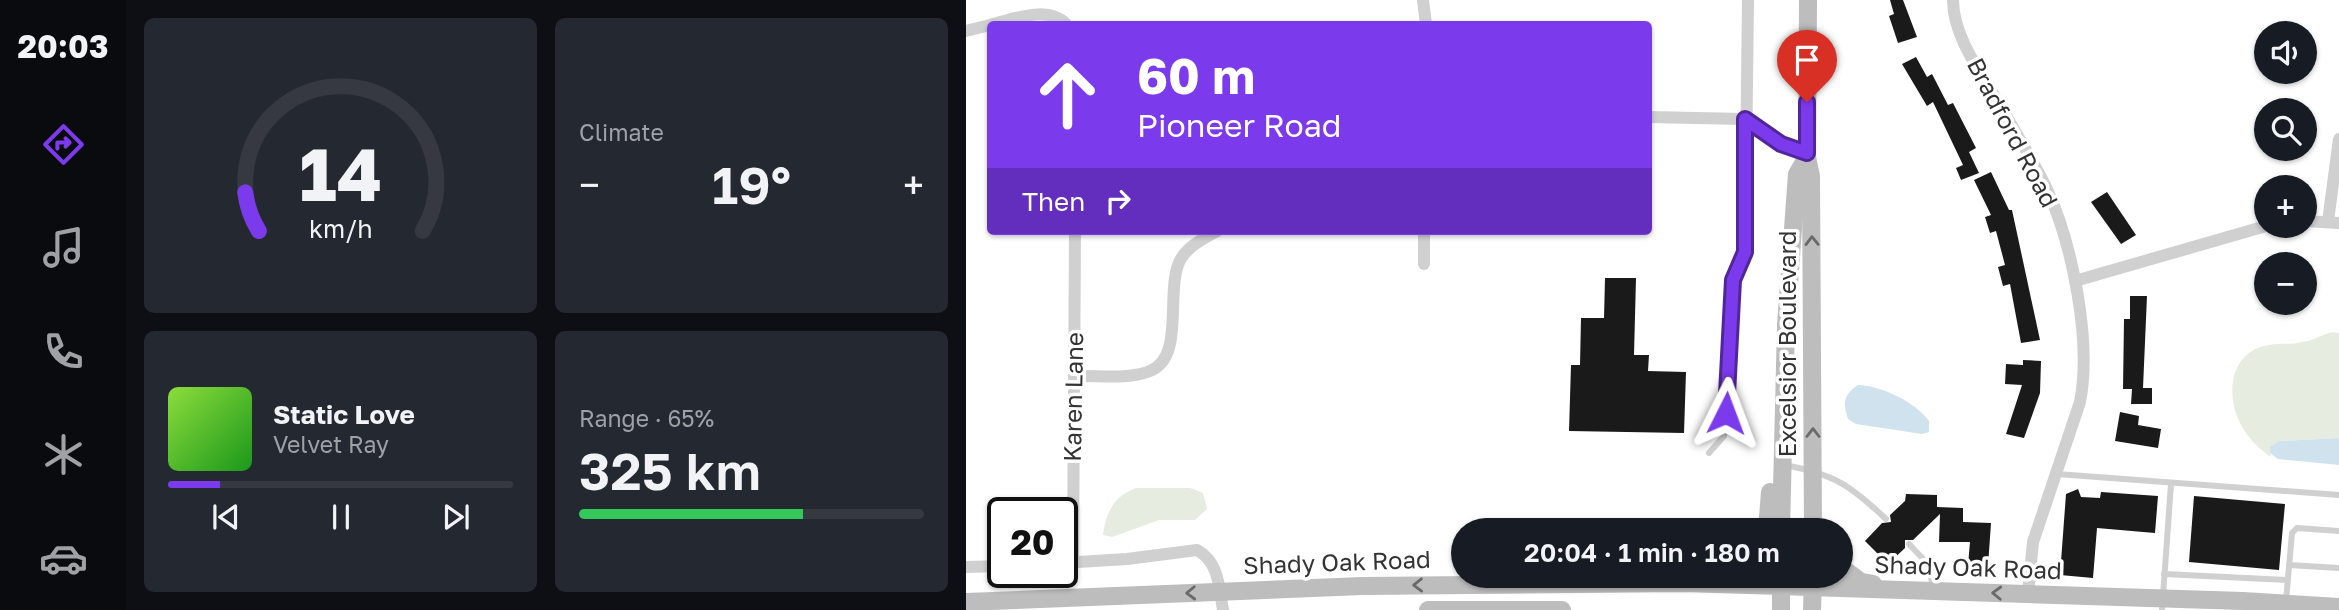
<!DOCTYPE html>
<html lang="en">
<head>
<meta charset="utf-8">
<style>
	:root { --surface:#171b24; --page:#242831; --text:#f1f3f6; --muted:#9ea1a6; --line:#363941; --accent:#7c3aed }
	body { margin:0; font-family:"Golos Text",sans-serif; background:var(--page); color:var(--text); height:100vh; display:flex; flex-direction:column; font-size:26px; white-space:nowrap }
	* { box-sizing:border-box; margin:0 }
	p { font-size:23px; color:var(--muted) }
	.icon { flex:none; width:38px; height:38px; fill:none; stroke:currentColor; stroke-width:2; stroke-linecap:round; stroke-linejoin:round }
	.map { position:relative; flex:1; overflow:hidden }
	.side { display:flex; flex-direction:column; gap:18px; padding:18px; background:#0d0f14; width:840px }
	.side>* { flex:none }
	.hud { position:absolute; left:21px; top:21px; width:665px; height:214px; border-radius:7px; box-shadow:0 2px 5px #0004; background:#7c3aed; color:#fff; overflow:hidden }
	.tools { position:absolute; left:1288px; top:21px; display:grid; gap:14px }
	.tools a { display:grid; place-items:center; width:63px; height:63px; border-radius:50%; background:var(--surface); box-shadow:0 2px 5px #0004; font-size:35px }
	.speed { position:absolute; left:21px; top:497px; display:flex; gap:14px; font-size:35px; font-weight:700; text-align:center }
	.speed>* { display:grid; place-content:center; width:91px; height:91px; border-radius:50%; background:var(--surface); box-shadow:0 2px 5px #0004; line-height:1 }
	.speed .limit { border:4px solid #111; border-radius:10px; background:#fff; color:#111 }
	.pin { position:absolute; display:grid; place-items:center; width:60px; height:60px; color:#fff; margin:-72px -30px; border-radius:50% 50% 50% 0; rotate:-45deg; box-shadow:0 0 7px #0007 }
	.pin .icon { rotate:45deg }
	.me { position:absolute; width:77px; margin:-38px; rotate:3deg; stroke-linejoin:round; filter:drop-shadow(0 0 5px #0008) }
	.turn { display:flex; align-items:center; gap:24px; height:147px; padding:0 35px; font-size:32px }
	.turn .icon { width:91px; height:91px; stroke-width:2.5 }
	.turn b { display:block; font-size:49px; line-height:60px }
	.then { display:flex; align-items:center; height:66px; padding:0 35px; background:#0003; gap:14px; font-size:26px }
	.big { font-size:52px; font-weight:600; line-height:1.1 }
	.side .widget { flex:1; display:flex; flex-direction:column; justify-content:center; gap:10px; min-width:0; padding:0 24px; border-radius:10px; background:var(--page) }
	.side .dial { align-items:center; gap:0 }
	.dial svg { height:182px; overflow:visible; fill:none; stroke:var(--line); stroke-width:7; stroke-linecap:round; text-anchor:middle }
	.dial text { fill:var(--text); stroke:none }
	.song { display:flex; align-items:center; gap:21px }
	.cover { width:84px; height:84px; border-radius:10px; background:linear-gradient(135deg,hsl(90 70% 55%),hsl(120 70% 35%)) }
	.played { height:7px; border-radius:4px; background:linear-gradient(90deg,var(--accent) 15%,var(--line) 15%) }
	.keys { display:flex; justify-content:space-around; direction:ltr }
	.heat { display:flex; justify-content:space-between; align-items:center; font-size:38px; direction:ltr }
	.charge { height:10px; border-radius:5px; background:linear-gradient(90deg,#34c759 65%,var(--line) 0) }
	.side .tiles { flex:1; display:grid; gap:18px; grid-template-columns:repeat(2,1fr) }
	.trip { position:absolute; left:485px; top:518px; width:402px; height:70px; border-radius:35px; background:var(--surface); box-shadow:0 2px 5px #0004; font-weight:600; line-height:70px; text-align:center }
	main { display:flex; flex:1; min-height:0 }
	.menu { display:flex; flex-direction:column; width:126px; justify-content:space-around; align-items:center; background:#090b0e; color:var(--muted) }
	.menu .icon { width:49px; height:49px }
	.menu .on { color:var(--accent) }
	.menu b { font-size:32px; color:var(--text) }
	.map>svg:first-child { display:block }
</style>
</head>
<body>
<main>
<nav class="menu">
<b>20:03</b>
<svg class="icon on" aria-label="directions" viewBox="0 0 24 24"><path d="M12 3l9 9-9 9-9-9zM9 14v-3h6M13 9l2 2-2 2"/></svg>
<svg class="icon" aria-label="music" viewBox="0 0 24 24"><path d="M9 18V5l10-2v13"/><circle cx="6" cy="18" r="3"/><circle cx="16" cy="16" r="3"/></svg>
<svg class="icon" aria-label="phone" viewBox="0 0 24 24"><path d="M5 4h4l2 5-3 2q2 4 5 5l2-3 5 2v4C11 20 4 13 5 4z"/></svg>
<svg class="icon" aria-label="climate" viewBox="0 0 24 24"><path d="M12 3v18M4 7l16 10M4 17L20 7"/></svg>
<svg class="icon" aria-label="car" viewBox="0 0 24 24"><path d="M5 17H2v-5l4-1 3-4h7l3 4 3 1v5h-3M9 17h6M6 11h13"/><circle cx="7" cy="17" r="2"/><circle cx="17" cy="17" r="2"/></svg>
</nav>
<section class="side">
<div class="tiles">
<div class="widget dial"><svg viewBox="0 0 100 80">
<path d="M14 69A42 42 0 1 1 86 69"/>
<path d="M14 69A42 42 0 0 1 8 52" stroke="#7c3aed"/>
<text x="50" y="56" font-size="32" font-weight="700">14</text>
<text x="50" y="72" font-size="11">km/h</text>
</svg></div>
<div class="widget"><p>Climate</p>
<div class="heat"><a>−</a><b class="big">19°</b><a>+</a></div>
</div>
<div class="widget">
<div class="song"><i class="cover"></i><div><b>Static Love</b><p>Velvet Ray</p></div></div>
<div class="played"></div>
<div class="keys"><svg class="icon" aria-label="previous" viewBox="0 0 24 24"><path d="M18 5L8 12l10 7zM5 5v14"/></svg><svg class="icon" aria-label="pause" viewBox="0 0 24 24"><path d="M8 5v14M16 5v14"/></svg><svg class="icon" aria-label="next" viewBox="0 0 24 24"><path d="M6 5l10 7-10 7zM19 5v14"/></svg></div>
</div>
<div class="widget"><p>Range · 65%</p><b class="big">325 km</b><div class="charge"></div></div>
</div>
</section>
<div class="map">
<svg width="1373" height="610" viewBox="0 0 1373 610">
	<rect width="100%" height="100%" fill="#fff"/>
	<g fill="#e6ecdf">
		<path d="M 1366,332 L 1373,333 L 1373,438 L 1313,441 L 1304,453 L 1305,457 C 1287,445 1273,428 1268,406 C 1262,378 1272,350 1303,345 C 1314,343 1325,345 1336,342 C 1346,341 1356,335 1366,332 Z"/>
		<path d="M 170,488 L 224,488 L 237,493 L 241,509 L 229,520 L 193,520 L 146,537 L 137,535 C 140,512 148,496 170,488 Z"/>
	</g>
	<g fill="#cfe2ee">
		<path d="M 892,385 C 916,386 949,402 963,421 L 963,432 L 956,434 L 890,424 L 882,419 C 877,403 877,395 892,385 Z"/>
		<path d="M 1373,438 L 1373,465 L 1312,459 L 1304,453 L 1304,447 L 1313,441 Z"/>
	</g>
	<g fill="#1a1a1a">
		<path d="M 924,0 L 937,0 L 951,37 L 932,43 L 923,16 L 928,14 Z"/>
		<path d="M 950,57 L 961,77 L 966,74 L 982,105 L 987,103 L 1010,148 L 1003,152 L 1013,173 L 995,180 L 990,168 L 997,165 L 967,102 L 961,106 L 936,64 Z"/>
		<path d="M 1025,172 L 1043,210 L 1046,210 L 1074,340 L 1055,343 L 1044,284 L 1037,286 L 1032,267 L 1039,265 L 1030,231 L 1024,233 L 1019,217 L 1025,215 L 1008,180 Z"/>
		<path d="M 1141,192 L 1170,235 L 1155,244 L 1125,202 Z"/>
		<path d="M 639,278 L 670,278 L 668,355 L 683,355 L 682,371 L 720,372 L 718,433 L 603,431 L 605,365 L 614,365 L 615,318 L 638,318 Z"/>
		<path d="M 1164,296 L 1181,296 L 1177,388 L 1186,388 L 1186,404 L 1165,404 L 1166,389 L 1157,389 L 1158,319 L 1164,319 Z"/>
		<path d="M 1057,360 L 1075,361 L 1074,393 L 1058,438 L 1040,434 L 1056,385 L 1039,384 L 1040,364 L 1057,365 Z"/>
		<path d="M 1154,412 L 1173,416 L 1172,425 L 1195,429 L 1192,448 L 1149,441 Z"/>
		<path d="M 1112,489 L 1115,497 L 1134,498 L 1135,492 L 1192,496 L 1189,533 L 1131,528 L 1127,578 L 1094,575 L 1100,494 Z"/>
		<path d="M 940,494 L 971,495 L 971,507 L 997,508 L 997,522 L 1025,523 L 1022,566 L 1002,565 L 1004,542 L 973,542 L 974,514 L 947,540 L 939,540 L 939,548 L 922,564 L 899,541 L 916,523 L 925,522 L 924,515 L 939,501 Z"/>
		<path d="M 1228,496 L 1319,504 L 1313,570 L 1223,562 Z"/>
	</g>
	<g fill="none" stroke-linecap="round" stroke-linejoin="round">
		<g stroke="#d0d0d0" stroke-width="6">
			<path d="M 743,453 L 758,436 L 767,280"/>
			<path d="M 818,465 C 868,474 884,485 920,519"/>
			<path d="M 1091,474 L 1373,495"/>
			<path d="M 943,544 L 959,561 L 969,590"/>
			<path d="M 1323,565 L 1373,568"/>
			<path d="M 1198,574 L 1321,580"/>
			<path d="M 1320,601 L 1326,533 L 1331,528 L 1373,531"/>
			<path d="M 1196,610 L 1205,484"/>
		</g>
		<g stroke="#d0d0d0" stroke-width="12">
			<path d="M 457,0 L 460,24"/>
			<path d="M 987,0 C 987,38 1017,75 1035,107 C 1050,133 1066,159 1080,187 C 1106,242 1126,341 1114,402 L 1067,542 L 1062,594"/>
			<path d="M 26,24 C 49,19 82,5 100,24"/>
			<path d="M 0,31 L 24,25"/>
			<path d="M 682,117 L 779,119 L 815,144 L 841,153"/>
			<path d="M 1339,221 L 1373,223"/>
			<path d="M 1362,221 L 1373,139"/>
			<path d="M 458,264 L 458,231"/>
			<path d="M 767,280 L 779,252 L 782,0"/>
			<path d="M 1109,281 L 1300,226"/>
			<path d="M 108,376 C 131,375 162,380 184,371 C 221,357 197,285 216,257 C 224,245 239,238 251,231"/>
			<path d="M 96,563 L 161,559 L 231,550 C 253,562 253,587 257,610"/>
			<path d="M 107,563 L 109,231"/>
			<path d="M 0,567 L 37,566"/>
		</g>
		<g stroke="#bdbdbd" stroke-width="18">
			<path d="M 842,0 L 841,157 L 845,176 L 847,530"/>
			<path d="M 801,530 L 804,492"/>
			<path d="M 815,530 L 820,325 L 831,174 L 841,157"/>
			<path d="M 875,567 L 895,582 L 907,584"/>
			<path d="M 815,576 L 815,610"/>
			<path d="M 0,602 L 396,586 L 717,583 L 1277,601 L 1373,607"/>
			<path d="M 462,610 L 596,610"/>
			<path d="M 846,610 L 847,576"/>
		</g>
	</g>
	<defs><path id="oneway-chevron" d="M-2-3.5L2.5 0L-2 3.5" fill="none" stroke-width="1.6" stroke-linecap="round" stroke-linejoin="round" transform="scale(1.75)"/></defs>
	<g stroke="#6a6a6a">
		<use href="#oneway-chevron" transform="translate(846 241) rotate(-91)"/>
		<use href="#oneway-chevron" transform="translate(847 433) rotate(-90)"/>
		<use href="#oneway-chevron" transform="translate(452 585) rotate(179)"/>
		<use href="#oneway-chevron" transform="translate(225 593) rotate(178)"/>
		<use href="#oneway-chevron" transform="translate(1031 593) rotate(-178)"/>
	</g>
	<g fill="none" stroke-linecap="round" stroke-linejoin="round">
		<g stroke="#51269a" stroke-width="18">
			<path id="route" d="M 760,413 L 767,280 L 779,252 L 779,119 L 815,144 L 841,153 L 841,102"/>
		</g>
		<use href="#route" stroke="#7c3aed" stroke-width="12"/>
	</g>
	<g text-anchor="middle" stroke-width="7" stroke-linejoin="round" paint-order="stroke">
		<g font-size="24" fill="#333" stroke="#fff">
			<text transform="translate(1046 133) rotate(62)" y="8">Bradford Road</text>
			<text transform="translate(822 344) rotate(-90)" y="8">Excelsior Boulevard</text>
			<text transform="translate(108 397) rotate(-89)" y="8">Karen Lane</text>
			<text transform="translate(371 563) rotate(-2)" y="8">Shady Oak Road</text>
			<text transform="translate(1002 568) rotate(2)" y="8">Shady Oak Road</text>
		</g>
	</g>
</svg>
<div class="tools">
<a><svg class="icon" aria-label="sound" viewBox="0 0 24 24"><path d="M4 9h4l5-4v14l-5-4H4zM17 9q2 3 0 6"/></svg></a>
<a><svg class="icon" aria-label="search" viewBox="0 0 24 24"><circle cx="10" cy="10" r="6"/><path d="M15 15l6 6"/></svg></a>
<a>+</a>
<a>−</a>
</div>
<div class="speed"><div class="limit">20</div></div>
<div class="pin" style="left:841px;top:102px;background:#d93025"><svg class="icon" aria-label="arrive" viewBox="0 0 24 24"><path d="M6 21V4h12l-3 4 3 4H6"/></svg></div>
<svg class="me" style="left:760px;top:413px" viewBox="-20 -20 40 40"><path d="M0-17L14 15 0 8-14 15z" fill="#7c3aed" stroke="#fff" stroke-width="4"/></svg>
<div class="trip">20:04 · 1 min · 180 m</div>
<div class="hud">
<div class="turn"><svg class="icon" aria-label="ahead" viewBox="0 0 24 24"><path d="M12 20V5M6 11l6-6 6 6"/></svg><div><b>60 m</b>Pioneer Road</div></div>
<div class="then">Then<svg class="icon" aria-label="right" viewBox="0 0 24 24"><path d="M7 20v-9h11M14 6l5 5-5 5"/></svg></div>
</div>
</div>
</main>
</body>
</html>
